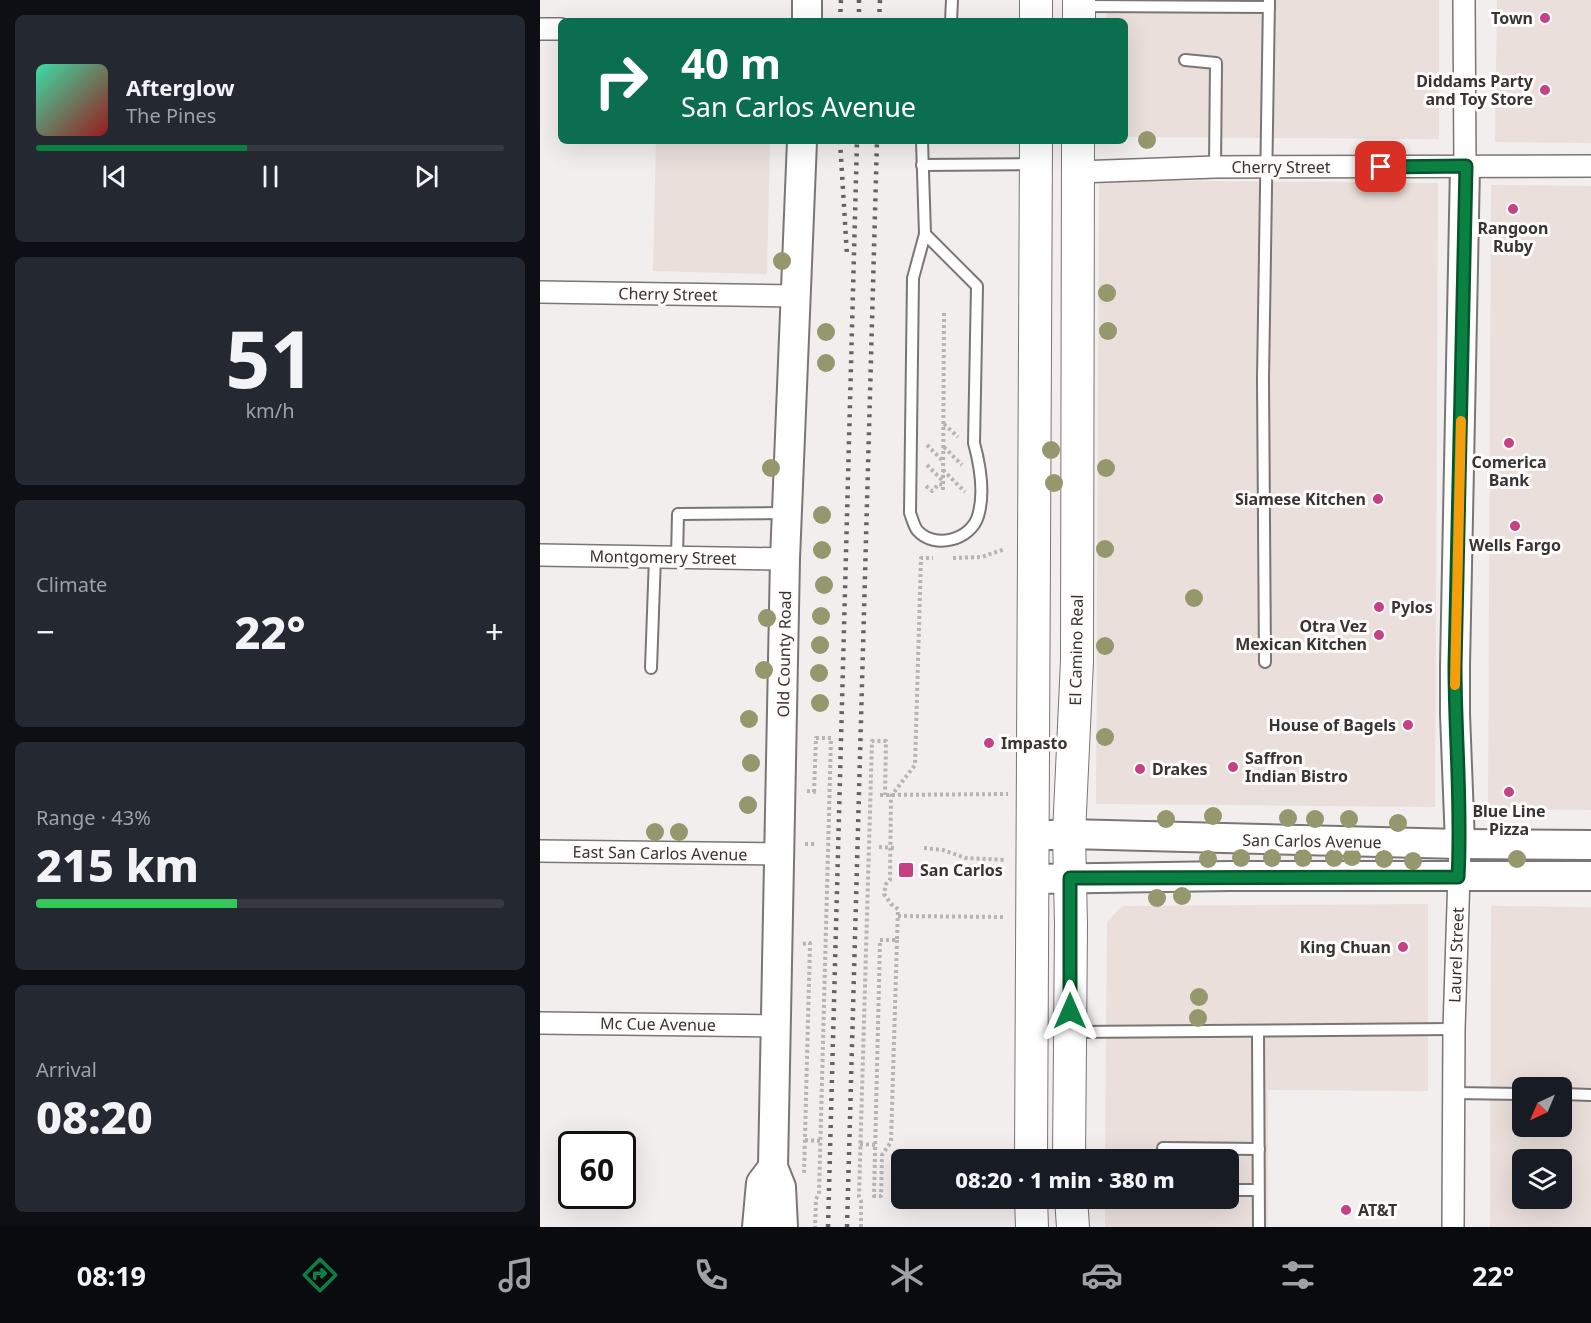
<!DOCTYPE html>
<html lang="en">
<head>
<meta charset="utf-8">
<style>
	:root { --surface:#171b24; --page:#242831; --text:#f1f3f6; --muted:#9ea1a6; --line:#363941; --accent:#0b8043 }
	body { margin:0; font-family:"Noto Sans",sans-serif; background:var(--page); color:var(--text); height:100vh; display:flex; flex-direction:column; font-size:22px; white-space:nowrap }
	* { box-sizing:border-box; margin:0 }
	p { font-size:20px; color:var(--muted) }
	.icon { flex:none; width:33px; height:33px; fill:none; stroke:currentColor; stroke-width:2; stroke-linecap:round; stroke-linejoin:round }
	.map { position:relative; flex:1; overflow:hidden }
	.drawer { display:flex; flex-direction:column; gap:15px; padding:15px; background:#0d0f14; width:540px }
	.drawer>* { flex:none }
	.banner { position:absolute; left:18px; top:18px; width:570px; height:126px; border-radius:9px; box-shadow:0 6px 24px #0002; background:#0b6e4f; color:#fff; overflow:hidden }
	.needle { width:39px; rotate:224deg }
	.buttons { position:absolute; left:972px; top:1077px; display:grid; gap:12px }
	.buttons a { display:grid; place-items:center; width:60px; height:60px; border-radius:9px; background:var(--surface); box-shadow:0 6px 24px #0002; font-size:30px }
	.speed { position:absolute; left:18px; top:1131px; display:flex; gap:12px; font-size:30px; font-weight:700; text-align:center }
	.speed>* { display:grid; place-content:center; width:78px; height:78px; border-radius:50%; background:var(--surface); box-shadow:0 6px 24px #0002; line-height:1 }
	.speed .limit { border:3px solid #111; border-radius:9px; background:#fff; color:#111 }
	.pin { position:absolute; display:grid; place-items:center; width:51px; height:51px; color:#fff; margin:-26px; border-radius:12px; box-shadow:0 3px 9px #0006 }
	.me { position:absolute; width:66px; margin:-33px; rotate:0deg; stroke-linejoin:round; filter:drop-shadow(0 0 4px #0008) }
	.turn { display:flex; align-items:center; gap:21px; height:126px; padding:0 24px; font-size:27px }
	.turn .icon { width:78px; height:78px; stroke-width:2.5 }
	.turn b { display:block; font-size:42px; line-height:51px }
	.big { font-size:45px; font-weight:800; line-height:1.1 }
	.drawer .widget { flex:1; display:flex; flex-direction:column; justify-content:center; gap:9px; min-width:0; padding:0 21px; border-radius:9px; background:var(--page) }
	.drawer .dial { align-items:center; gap:0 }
	.dial b { font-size:78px; line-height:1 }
	.song { display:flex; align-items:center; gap:18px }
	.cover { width:72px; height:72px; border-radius:9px; background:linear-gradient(135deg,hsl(160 70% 55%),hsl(0 70% 35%)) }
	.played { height:6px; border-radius:3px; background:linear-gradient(90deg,var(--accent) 45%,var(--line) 45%) }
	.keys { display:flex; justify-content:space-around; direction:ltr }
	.heat { display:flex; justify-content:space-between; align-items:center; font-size:33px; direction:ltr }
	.charge { height:9px; border-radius:4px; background:linear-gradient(90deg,#34c759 43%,var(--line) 0) }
	.trip { position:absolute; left:351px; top:1149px; width:348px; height:60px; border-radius:9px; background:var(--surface); box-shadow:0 6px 24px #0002; font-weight:800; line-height:60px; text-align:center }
	.dock { display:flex; height:96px; justify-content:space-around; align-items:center; background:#090b0e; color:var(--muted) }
	.dock .icon { width:42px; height:42px }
	.dock .on { color:var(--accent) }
	.dock b { font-size:27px; color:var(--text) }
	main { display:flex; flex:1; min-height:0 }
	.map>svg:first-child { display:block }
</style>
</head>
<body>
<main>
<section class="drawer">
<div class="widget">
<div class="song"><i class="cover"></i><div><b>Afterglow</b><p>The Pines</p></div></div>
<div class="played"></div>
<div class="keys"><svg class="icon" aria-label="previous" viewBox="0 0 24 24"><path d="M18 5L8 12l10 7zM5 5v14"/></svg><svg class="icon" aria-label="pause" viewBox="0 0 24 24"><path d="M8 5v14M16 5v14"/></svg><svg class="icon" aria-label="next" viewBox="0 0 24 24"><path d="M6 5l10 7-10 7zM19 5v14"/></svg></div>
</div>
<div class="widget dial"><b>51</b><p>km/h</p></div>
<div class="widget"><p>Climate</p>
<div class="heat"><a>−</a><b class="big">22°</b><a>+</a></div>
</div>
<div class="widget"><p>Range · 43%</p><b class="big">215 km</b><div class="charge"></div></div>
<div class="widget"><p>Arrival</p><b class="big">08:20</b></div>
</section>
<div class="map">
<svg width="1051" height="1227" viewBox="0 0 1051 1227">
	<rect width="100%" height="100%" fill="#f2eeed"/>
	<g fill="#eadfda" fill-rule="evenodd">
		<path d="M 567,0 L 899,0 L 899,139 L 585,137 L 585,21 L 567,21 Z"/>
		<path d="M 957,0 L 1051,0 L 1051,143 L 955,142 Z"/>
		<path d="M 116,141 L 230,141 L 227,274 L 113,271 Z"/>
		<path d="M 559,180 L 898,183 L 895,807 L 556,804 Z"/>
		<path d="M 951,185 L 1051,186 L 1051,810 L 948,809 Z"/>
		<path d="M 888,904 L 888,1091 L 728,1090 L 728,1227 L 565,1227 L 565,1199 L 688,1198 L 688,1160 L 565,1159 L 567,922 L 582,906 Z"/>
		<path d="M 951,906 L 1051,907 L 1051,1227 L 950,1227 ZM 982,1088 L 1022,1088 L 1022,1126 L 982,1126 ZM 982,1160 L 1022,1160 L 1022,1198 L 982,1198 Z"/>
	</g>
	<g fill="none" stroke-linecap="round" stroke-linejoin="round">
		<g stroke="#797675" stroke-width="14">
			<g id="lane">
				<path d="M 542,6 L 729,7"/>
				<path d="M 411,21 L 412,0"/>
				<path d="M 645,60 L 676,63 L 675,167"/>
				<path d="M 382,141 L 385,234 L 373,278 L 370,513 C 372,518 374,526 377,530 C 394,550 431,540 438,516 C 445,493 440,465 434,443 L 437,286 L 385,234"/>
				<path d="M 382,165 L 492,164"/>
				<path d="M 137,557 L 138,514 L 245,513"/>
				<path d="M 725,662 L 723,379 L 729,0"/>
				<path d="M 111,668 L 115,557"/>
				<path d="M 718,1031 L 719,1227"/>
				<path d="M 533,1032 L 914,1029"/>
				<path d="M 914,1093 L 982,1094"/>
				<path d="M 1022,1094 L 1051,1095"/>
				<path d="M 623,1148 L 719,1149"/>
				<path d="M 688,1190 L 718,1190"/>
			</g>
		</g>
		<g stroke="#797675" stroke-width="24">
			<g id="street">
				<path d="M 924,0 L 925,166"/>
				<path d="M 0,29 L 21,29"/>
				<path d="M 538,172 L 675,167 L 1051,166"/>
				<path d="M 0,292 L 257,296"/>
				<path d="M 0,555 L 245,559"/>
				<path d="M 0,851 L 240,854"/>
				<path d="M 0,1023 L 236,1026"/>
				<path d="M 913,1227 L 914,1029 L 920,844"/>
			</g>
		</g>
		<g stroke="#797675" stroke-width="32">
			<g id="secondary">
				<path d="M 267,21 L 267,0"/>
				<path d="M 493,836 L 529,834 L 920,844 L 1051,845"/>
				<path d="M 920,844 L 915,714 L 915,666 L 925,166"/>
				<path d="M 493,879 L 690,876 L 1051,876"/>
				<path d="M 217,1227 L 221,1183 L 233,1167"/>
				<path d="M 243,1227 L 241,1187 L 233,1167 L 245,559 L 262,141"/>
			</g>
		</g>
		<g stroke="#797675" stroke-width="34">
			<g id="primary">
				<path d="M 496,21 L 496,0"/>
				<path d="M 539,21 L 539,0"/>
				<path d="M 491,1160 L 496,141"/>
				<path d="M 529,1160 L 531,925 L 529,834 L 537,661 L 538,141"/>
				<path d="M 491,1198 L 492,1227"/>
				<path d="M 531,1198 L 533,1227"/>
			</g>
		</g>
		<g stroke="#b7b4b3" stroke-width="4" stroke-dasharray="3 3" stroke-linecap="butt">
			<path d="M 404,424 L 418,437"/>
			<path d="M 387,445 L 403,461"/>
			<path d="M 404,447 L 422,465"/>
			<path d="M 387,465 L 403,481"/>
			<path d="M 403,470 L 425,492"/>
			<path d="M 386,486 L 392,491 L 399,484 L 403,485"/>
			<path d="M 403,490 L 404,313"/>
			<path d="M 413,558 L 442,557 L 465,549"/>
			<path d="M 267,791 L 279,792"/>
			<path d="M 274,792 L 276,738 L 291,738 L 279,1194 L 276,1199 L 275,1227"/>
			<path d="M 340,795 L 468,794"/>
			<path d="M 265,844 L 277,844"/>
			<path d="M 339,847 L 356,848"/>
			<path d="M 384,848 L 403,850 L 426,858 L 466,860"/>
			<path d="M 358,916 L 465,917"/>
			<path d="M 357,940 L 351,1142 L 342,1155 L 341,1196 L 334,1196 L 340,940 L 357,940 L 358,909 L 351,904 L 344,894 L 346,884 L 350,880 L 351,796 L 375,765 L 381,558 L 393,558"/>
			<path d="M 263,944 L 270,943 L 264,1174"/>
			<path d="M 265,1140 L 280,1141"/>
			<path d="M 320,1144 L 335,1145"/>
			<path d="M 321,1227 L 321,1201 L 319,1196 L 332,741 L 346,741 L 345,795"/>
		</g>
		<use href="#lane" stroke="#fff" stroke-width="10"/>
		<use href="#street" stroke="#fff" stroke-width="21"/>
		<use href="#secondary" stroke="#fff" stroke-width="28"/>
		<use href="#primary" stroke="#fff" stroke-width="32"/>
		<g stroke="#656362" stroke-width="4.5" stroke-dasharray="3 6" stroke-linecap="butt">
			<path d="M 300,21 L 301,0"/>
			<path d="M 319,21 L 319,0"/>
			<path d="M 339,21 L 340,0"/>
			<path d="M 300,141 L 307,255"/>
			<path d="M 288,1227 L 317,141"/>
			<path d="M 307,1227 L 337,141"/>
		</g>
	</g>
	<g fill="#95986d">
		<circle cx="607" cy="140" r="9"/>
		<circle cx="242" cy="261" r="9"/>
		<circle cx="567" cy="293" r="9"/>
		<circle cx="568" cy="331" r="9"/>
		<circle cx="286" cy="332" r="9"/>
		<circle cx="286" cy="363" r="9"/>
		<circle cx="511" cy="450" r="9"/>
		<circle cx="231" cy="468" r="9"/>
		<circle cx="566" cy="468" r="9"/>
		<circle cx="514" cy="483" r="9"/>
		<circle cx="282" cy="515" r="9"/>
		<circle cx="565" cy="549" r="9"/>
		<circle cx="282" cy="550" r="9"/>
		<circle cx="284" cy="585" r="9"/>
		<circle cx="654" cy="598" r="9"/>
		<circle cx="281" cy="616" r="9"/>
		<circle cx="227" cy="618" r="9"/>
		<circle cx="280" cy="645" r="9"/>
		<circle cx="565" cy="646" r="9"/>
		<circle cx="224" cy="670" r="9"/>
		<circle cx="279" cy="673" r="9"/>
		<circle cx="280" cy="703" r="9"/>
		<circle cx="209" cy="719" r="9"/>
		<circle cx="565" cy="737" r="9"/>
		<circle cx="211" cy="763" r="9"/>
		<circle cx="208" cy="805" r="9"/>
		<circle cx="673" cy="816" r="9"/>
		<circle cx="748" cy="818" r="9"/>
		<circle cx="626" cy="819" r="9"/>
		<circle cx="775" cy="819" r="9"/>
		<circle cx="809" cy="819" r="9"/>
		<circle cx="858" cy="823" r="9"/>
		<circle cx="115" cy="832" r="9"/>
		<circle cx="139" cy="832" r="9"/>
		<circle cx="812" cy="857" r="9"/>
		<circle cx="701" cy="858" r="9"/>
		<circle cx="732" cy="858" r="9"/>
		<circle cx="763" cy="858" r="9"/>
		<circle cx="794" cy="858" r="9"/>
		<circle cx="668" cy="859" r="9"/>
		<circle cx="844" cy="859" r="9"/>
		<circle cx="977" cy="859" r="9"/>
		<circle cx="873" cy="861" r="9"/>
		<circle cx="642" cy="896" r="9"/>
		<circle cx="617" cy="898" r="9"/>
		<circle cx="659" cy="997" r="9"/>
		<circle cx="658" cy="1018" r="9"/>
	</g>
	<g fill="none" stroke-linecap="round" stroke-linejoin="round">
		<g stroke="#07532c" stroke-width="15">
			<path id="route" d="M 530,1011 L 530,878 L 918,877 C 922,807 915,736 915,666 L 926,166 L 841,167"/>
		</g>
		<use href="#route" stroke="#0b8043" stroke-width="10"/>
		<path stroke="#f59e0b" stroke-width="10" d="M 915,685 L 921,421"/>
	</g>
	<g fill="#c54184" stroke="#fffcfb" stroke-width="2">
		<circle cx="1005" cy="18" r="6"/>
		<circle cx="1005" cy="90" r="6"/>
		<circle cx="973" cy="209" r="6"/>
		<circle cx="969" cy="443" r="6"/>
		<circle cx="838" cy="499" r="6"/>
		<circle cx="975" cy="526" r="6"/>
		<circle cx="839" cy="607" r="6"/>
		<circle cx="839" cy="635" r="6"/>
		<circle cx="868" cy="725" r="6"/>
		<circle cx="449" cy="743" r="6"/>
		<circle cx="693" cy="767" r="6"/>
		<circle cx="600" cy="769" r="6"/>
		<circle cx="969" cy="792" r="6"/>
		<rect x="358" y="862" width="16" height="16" rx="3"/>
		<circle cx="863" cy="947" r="6"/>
		<circle cx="806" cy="1210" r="6"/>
	</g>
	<g text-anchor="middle" stroke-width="6" stroke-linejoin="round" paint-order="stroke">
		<g font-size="16" font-weight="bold" fill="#363534" stroke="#fffcfb" text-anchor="end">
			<text x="993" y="24">Town</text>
			<text x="993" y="87">Diddams Party<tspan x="993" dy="18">and Toy Store</tspan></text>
			<text x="973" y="234" text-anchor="middle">Rangoon<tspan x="973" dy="18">Ruby</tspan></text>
			<text x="969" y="468" text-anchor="middle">Comerica<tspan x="969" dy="18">Bank</tspan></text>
			<text x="826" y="505">Siamese Kitchen</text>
			<text x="975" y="551" text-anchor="middle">Wells Fargo</text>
			<text x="851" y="613" text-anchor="start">Pylos</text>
			<text x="827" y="632">Otra Vez<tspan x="827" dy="18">Mexican Kitchen</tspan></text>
			<text x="856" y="731">House of Bagels</text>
			<text x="461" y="749" text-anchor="start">Impasto</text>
			<text x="705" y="764" text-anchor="start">Saffron<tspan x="705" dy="18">Indian Bistro</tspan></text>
			<text x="612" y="775" text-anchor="start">Drakes</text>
			<text x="969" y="817" text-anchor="middle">Blue Line<tspan x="969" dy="18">Pizza</tspan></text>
			<text x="380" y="876" text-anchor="start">San Carlos</text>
			<text x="851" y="953">King Chuan</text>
			<text x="818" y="1216" text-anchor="start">AT&amp;T</text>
		</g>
		<g font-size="16" fill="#363534" stroke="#fffcfb">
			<text x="741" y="173">Cherry Street</text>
			<text transform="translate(128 294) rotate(1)" y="6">Cherry Street</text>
			<text transform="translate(123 557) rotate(1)" y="6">Montgomery Street</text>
			<text transform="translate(536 650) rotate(-89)" y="6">El Camino Real</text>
			<text transform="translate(244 654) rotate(-89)" y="6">Old County Road</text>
			<text transform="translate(772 841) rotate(1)" y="6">San Carlos Avenue</text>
			<text transform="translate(120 853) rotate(1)" y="6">East San Carlos Avenue</text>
			<text transform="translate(916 955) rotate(-88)" y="6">Laurel Street</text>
			<text transform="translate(118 1024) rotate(1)" y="6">Mc Cue Avenue</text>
		</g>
	</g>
</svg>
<div class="buttons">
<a><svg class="needle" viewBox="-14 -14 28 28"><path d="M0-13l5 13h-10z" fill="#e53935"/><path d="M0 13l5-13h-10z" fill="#9ea1a6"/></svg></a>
<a><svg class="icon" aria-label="layers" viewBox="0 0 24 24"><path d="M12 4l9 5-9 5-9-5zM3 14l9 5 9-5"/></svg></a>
</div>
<div class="speed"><div class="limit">60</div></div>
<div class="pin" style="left:841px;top:167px;background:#d93025"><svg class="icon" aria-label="arrive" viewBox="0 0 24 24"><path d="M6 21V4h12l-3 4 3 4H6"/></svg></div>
<svg class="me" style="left:530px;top:1011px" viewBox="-20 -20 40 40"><path d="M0-17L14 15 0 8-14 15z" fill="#0b8043" stroke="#fff" stroke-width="4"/></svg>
<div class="trip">08:20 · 1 min · 380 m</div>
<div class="banner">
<div class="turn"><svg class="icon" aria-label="right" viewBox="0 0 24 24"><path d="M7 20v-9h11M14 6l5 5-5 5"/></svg><div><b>40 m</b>San Carlos Avenue</div></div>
</div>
</div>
</main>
<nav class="dock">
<b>08:19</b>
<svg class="icon on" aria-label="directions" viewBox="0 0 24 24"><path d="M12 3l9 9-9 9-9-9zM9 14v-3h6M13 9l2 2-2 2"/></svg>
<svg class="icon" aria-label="music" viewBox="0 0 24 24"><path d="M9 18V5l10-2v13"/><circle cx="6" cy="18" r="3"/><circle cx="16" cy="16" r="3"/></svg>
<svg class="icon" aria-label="phone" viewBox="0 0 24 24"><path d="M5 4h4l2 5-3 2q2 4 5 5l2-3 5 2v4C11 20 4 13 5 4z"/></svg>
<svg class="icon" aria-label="climate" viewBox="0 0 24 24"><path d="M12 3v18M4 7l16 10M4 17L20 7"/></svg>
<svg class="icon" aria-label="car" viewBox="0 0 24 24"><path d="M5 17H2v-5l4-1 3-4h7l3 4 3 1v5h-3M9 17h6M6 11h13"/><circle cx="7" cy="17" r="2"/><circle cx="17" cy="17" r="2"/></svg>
<svg class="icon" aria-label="filters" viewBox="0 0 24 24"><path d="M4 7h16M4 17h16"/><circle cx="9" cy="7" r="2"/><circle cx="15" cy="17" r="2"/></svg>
<b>22°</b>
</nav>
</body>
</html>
